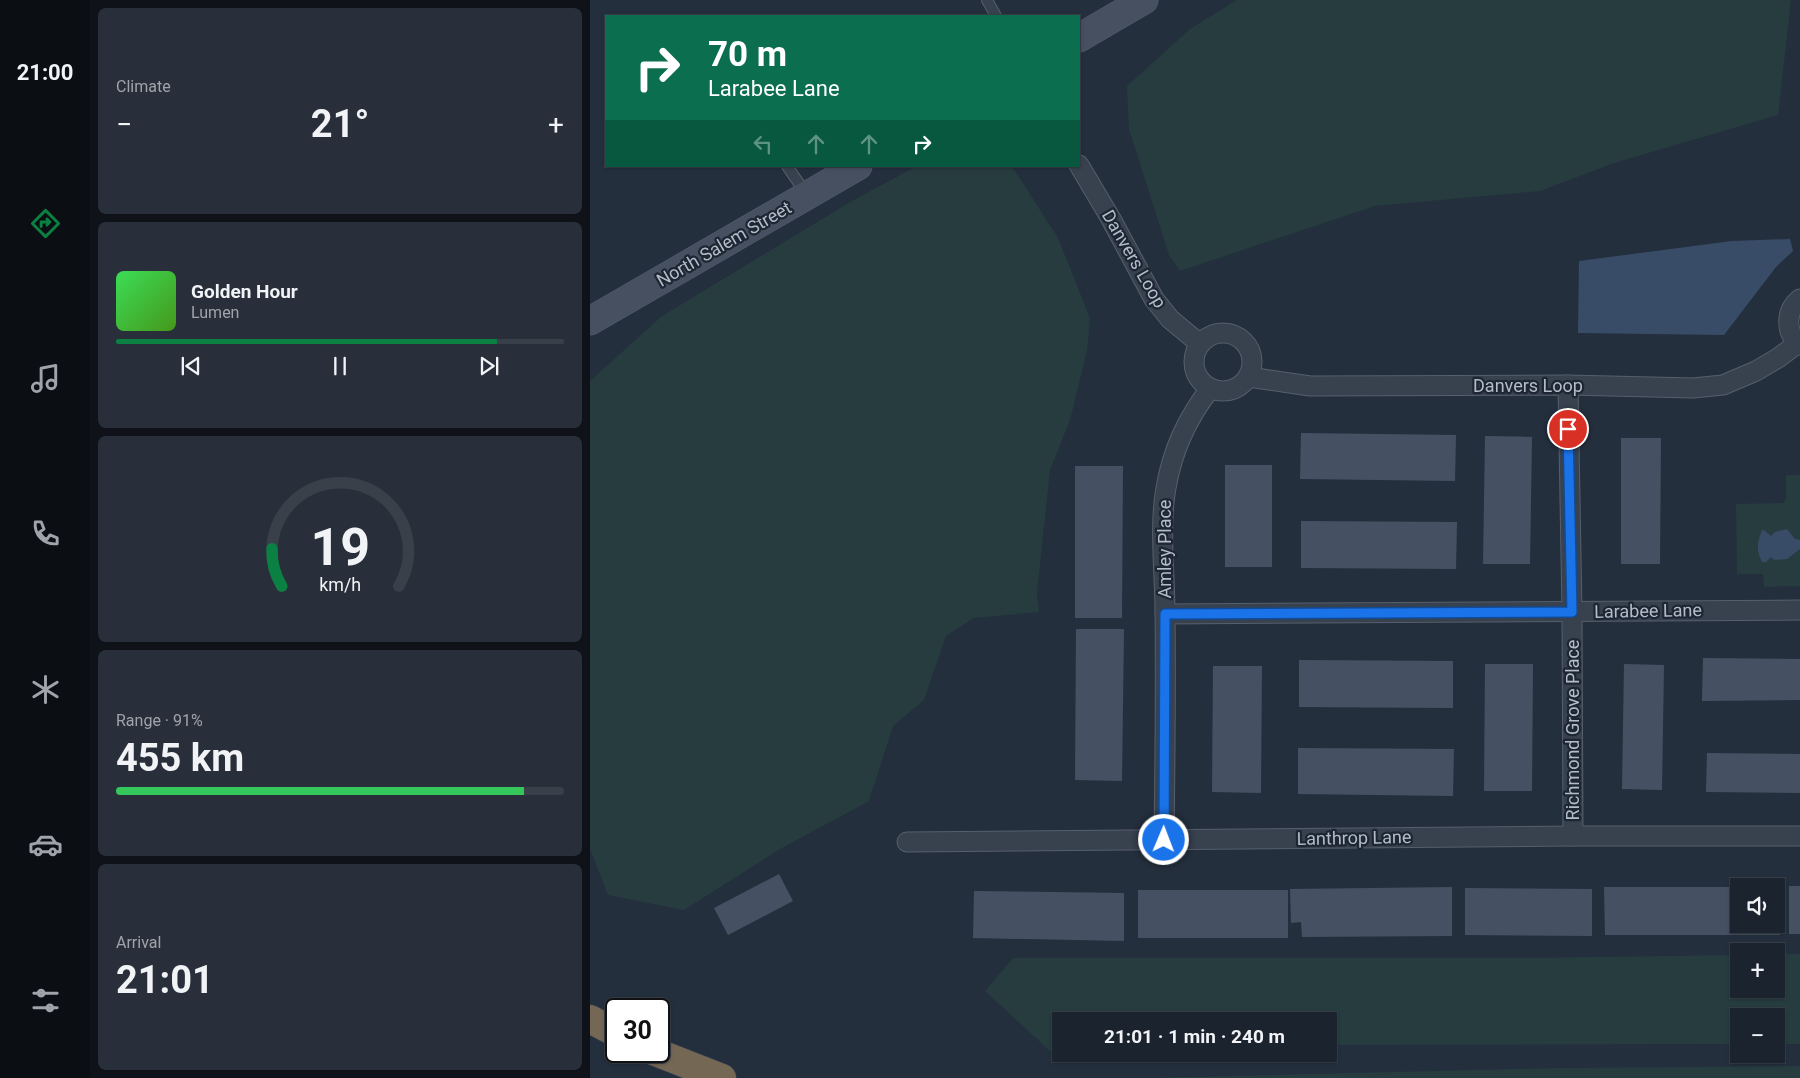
<!DOCTYPE html>
<html lang="en">
<head>
<meta charset="utf-8">
<style>
	:root { --surface:#1b232e; --page:#282f3a; --text:#f1f3f6; --muted:#a0a4aa; --line:#39404a; --accent:#0b8043 }
	body { margin:0; font-family:Roboto,sans-serif; background:var(--page); color:var(--text); height:100vh; display:flex; flex-direction:column; font-size:19px; white-space:nowrap }
	* { box-sizing:border-box; margin:0 }
	p { font-size:16px; color:var(--muted) }
	.icon { flex:none; width:28px; height:28px; fill:none; stroke:currentColor; stroke-width:2; stroke-linecap:round; stroke-linejoin:round }
	.map { position:relative; flex:1; overflow:hidden }
	.sheet { display:flex; flex-direction:column; gap:8px; padding:8px; background:#0f1319; width:500px }
	.sheet>* { flex:none }
	.guide { position:absolute; left:15px; top:15px; width:475px; height:152px; border-radius:0px; box-shadow:0 1px 4px #0004,0 0 0 1px var(--line); background:#0b6e4f; color:#fff; overflow:hidden }
	.tools { position:absolute; left:1140px; top:878px; display:grid; gap:10px }
	.tools a { display:grid; place-items:center; width:55px; height:55px; border-radius:0px; background:var(--surface); box-shadow:0 1px 4px #0004,0 0 0 1px var(--line); font-size:25px }
	.speed { position:absolute; left:15px; top:998px; display:flex; gap:10px; font-size:25px; font-weight:700; text-align:center }
	.speed>* { display:grid; place-content:center; width:65px; height:65px; border-radius:50%; background:var(--surface); box-shadow:0 1px 4px #0004,0 0 0 1px var(--line); line-height:1 }
	.speed .limit { border:2px solid #111; border-radius:8px; background:#fff; color:#111 }
	.pin { position:absolute; display:grid; place-items:center; width:42px; height:42px; color:#fff; margin:-21px; border:2px solid #fff; border-radius:50%; box-shadow:0 1px 5px #0007 }
	.me { position:absolute; width:55px; margin:-28px; rotate:1deg; stroke-linejoin:round; filter:drop-shadow(0 0 4px #0008) }
	.turn { display:flex; align-items:center; gap:18px; height:105px; padding:0 20px; font-size:22px }
	.turn .icon { width:65px; height:65px; stroke-width:2.5 }
	.turn b { display:block; font-size:35px; line-height:42px }
	.lanes { display:flex; align-items:center; height:48px; padding:0 20px; background:#0003; justify-content:center; gap:25px; direction:ltr }
	.lanes .off { opacity:.35 }
	.big { font-size:38px; font-weight:700; line-height:1.1 }
	.sheet .tile { flex:1; display:flex; flex-direction:column; justify-content:center; gap:8px; min-width:0; padding:0 18px; border-radius:8px; background:var(--page) }
	.sheet .dial { align-items:center; gap:0 }
	.dial svg { height:130px; overflow:visible; fill:none; stroke:var(--line); stroke-width:7; stroke-linecap:round; text-anchor:middle }
	.dial text { fill:var(--text); stroke:none }
	.song { display:flex; align-items:center; gap:15px }
	.cover { width:60px; height:60px; border-radius:8px; background:linear-gradient(135deg,hsl(130 70% 55%),hsl(100 70% 35%)) }
	.played { height:5px; border-radius:2px; background:linear-gradient(90deg,var(--accent) 85%,var(--line) 85%) }
	.keys { display:flex; justify-content:space-around; direction:ltr }
	.heat { display:flex; justify-content:space-between; align-items:center; font-size:28px; direction:ltr }
	.charge { height:8px; border-radius:4px; background:linear-gradient(90deg,#34c759 91%,var(--line) 0) }
	.trip { position:absolute; left:462px; top:1012px; width:285px; height:50px; border-radius:0px; background:var(--surface); box-shadow:0 1px 4px #0004,0 0 0 1px var(--line); font-weight:700; line-height:50px; text-align:center }
	main { display:flex; flex:1; min-height:0 }
	.dock { display:flex; flex-direction:column; width:90px; justify-content:space-around; align-items:center; background:#0b0e12; color:var(--muted) }
	.dock .icon { width:35px; height:35px }
	.dock .current { color:var(--accent) }
	.dock b { font-size:22px; color:var(--text) }
	.map>svg:first-child { display:block }
</style>
</head>
<body>
<main>
<nav class="dock">
<b>21:00</b>
<svg class="icon current" aria-label="directions" viewBox="0 0 24 24"><path d="M12 3l9 9-9 9-9-9zM9 14v-3h6M13 9l2 2-2 2"/></svg>
<svg class="icon" aria-label="music" viewBox="0 0 24 24"><path d="M9 18V5l10-2v13"/><circle cx="6" cy="18" r="3"/><circle cx="16" cy="16" r="3"/></svg>
<svg class="icon" aria-label="phone" viewBox="0 0 24 24"><path d="M5 4h4l2 5-3 2q2 4 5 5l2-3 5 2v4C11 20 4 13 5 4z"/></svg>
<svg class="icon" aria-label="climate" viewBox="0 0 24 24"><path d="M12 3v18M4 7l16 10M4 17L20 7"/></svg>
<svg class="icon" aria-label="car" viewBox="0 0 24 24"><path d="M5 17H2v-5l4-1 3-4h7l3 4 3 1v5h-3M9 17h6M6 11h13"/><circle cx="7" cy="17" r="2"/><circle cx="17" cy="17" r="2"/></svg>
<svg class="icon" aria-label="filters" viewBox="0 0 24 24"><path d="M4 7h16M4 17h16"/><circle cx="9" cy="7" r="2"/><circle cx="15" cy="17" r="2"/></svg>
</nav>
<section class="sheet">
<div class="tile"><p>Climate</p>
<div class="heat"><a>−</a><b class="big">21°</b><a>+</a></div>
</div>
<div class="tile">
<div class="song"><i class="cover"></i><div><b>Golden Hour</b><p>Lumen</p></div></div>
<div class="played"></div>
<div class="keys"><svg class="icon" aria-label="previous" viewBox="0 0 24 24"><path d="M18 5L8 12l10 7zM5 5v14"/></svg><svg class="icon" aria-label="pause" viewBox="0 0 24 24"><path d="M8 5v14M16 5v14"/></svg><svg class="icon" aria-label="next" viewBox="0 0 24 24"><path d="M6 5l10 7-10 7zM19 5v14"/></svg></div>
</div>
<div class="tile dial"><svg viewBox="0 0 100 80">
<path d="M14 69A42 42 0 1 1 86 69"/>
<path d="M14 69A42 42 0 0 1 8 46" stroke="#0b8043"/>
<text x="50" y="56" font-size="32" font-weight="700">19</text>
<text x="50" y="72" font-size="11">km/h</text>
</svg></div>
<div class="tile"><p>Range · 91%</p><b class="big">455 km</b><div class="charge"></div></div>
<div class="tile"><p>Arrival</p><b class="big">21:01</b></div>
</section>
<div class="map">
<svg width="1210" height="1078" viewBox="0 0 1210 1078">
	<rect width="100%" height="100%" fill="#242f3e"/>
	<g fill="#263c3f">
		<path d="M 647,0 L 1201,0 L 1188,115 L 1024,163 L 950,191 L 785,206 L 590,271 L 579,255 L 539,129 L 537,86 L 600,29 Z"/>
		<path d="M 327,166 L 422,166 L 468,238 L 500,318 L 497,351 L 480,420 L 460,470 L 447,593 L 449,612 L 384,618 L 356,636 L 334,700 L 303,726 L 279,801 L 190,849 L 94,910 L 18,895 L 0,849 L 0,381 L 72,316 L 262,201 Z"/>
		<path d="M 1196,475 L 1210,475 L 1210,586 L 1174,587 L 1173,574 L 1147,574 L 1146,504 L 1193,503 L 1196,499 Z"/>
		<path d="M 1186,954 L 1210,954 L 1210,1044 L 1186,1044 L 1186,1016 L 1149,1016 L 1149,1044 L 739,1045 L 739,1021 L 471,1021 L 471,1051 L 460,1051 L 395,991 L 423,958 L 927,958 L 1149,955 L 1149,989 L 1186,989 Z"/>
		<path d="M 1210,1066 L 1210,1078 L 554,1078 L 967,1068 Z"/>
	</g>
	<g fill="#394c67">
		<path d="M 1200,239 L 1203,251 L 1186,267 L 1134,335 L 988,333 L 989,261 L 1142,241 Z"/>
		<path d="M 1197,529 L 1205,539 L 1210,540 L 1210,549 L 1197,559 L 1184,560 L 1181,557 L 1176,562 L 1172,562 C 1166,550 1167,543 1172,530 L 1174,530 L 1181,536 L 1185,532 Z"/>
	</g>
	<g fill="#455162">
		<path d="M 711,433 L 866,435 L 865,481 L 710,479 Z"/>
		<path d="M 895,436 L 942,437 L 940,564 L 893,564 Z"/>
		<path d="M 1031,438 L 1071,438 L 1070,564 L 1031,564 Z"/>
		<rect x="635" y="465" width="47" height="102"/>
		<path d="M 485,466 L 533,466 L 532,618 L 485,618 Z"/>
		<path d="M 711,521 L 867,522 L 866,569 L 711,568 Z"/>
		<path d="M 486,629 L 534,629 L 532,781 L 485,780 Z"/>
		<path d="M 1113,658 L 1210,659 L 1210,700 L 1112,701 Z"/>
		<path d="M 709,660 L 863,661 L 863,708 L 709,707 Z"/>
		<path d="M 895,664 L 943,664 L 942,791 L 894,791 Z"/>
		<path d="M 1034,664 L 1074,665 L 1072,790 L 1032,789 Z"/>
		<path d="M 623,666 L 672,666 L 671,793 L 622,792 Z"/>
		<path d="M 708,748 L 864,749 L 863,796 L 708,794 Z"/>
		<path d="M 1117,753 L 1210,754 L 1210,793 L 1116,792 Z"/>
		<path d="M 189,874 L 203,901 L 138,935 L 124,908 Z"/>
		<rect x="1199" y="886" width="11" height="48"/>
		<path d="M 862,887 L 862,936 L 712,937 L 711,922 L 701,923 L 700,889 Z"/>
		<path d="M 1014,887 L 1149,887 L 1149,924 L 1186,924 L 1186,887 L 1190,887 L 1190,935 L 1015,935 Z"/>
		<path d="M 875,888 L 1002,889 L 1002,936 L 875,935 Z"/>
		<rect x="548" y="890" width="150" height="48"/>
		<path d="M 384,891 L 534,893 L 534,941 L 383,938 Z"/>
	</g>
	<g fill="none" stroke-linecap="round" stroke-linejoin="round">
		<g stroke="#565f6c" stroke-width="12">
			<g id="lane">
				<path d="M 397,0 L 406,16"/>
				<path d="M 197,166 L 217,195"/>
			</g>
		</g>
		<g stroke="#565f6c" stroke-width="21">
			<g id="street">
				<path d="M 489,165 L 521,219 L 564,299 L 580,319 L 610,344"/>
				<path d="M 1210,299 C 1195,311 1195,333 1210,345"/>
				<circle cx="633" cy="362" r="29"/>
				<path d="M 658,377 L 720,386 L 978,385 L 1103,388 L 1133,385 L 1166,371 L 1188,358 L 1207,344"/>
				<path d="M 978,385 L 982,612 L 983,836"/>
				<path d="M 575,614 L 1210,610"/>
				<path d="M 574,840 C 575,764 576,688 575,613 C 575,573 569,527 576,488 C 582,452 598,417 620,389"/>
				<path d="M 317,842 L 983,836 L 1210,836"/>
			</g>
		</g>
		<g stroke="#565f6c" stroke-width="29">
			<g id="secondary">
				<path d="M 489,38 L 554,0"/>
				<path d="M 0,321 L 268,166"/>
			</g>
		</g>
		<g stroke="#434c59" stroke-width="29">
			<g id="highway">
				<path d="M 0,1019 L 26,1033"/>
				<path d="M 63,1051 L 132,1078"/>
			</g>
		</g>
		<use href="#lane" stroke="#38414e" stroke-width="10"/>
		<use href="#street" stroke="#38414e" stroke-width="19"/>
		<use href="#secondary" stroke="#465061" stroke-width="28"/>
		<use href="#highway" stroke="#746855" stroke-width="28"/>
	</g>
	<g fill="none" stroke-linecap="round" stroke-linejoin="round">
		<g stroke="#114b97" stroke-width="12">
			<path id="route" d="M 574,840 L 575,614 L 982,612 L 978,429"/>
		</g>
		<use href="#route" stroke="#1a73e8" stroke-width="9"/>
	</g>
	<g text-anchor="middle" stroke-width="4.5" stroke-linejoin="round" paint-order="stroke">
		<g font-size="18" fill="#b4bcc9" stroke="#1d2633">
			<text transform="translate(134 244) rotate(-30)" y="6">North Salem Street</text>
			<text transform="translate(544 259) rotate(60)" y="6">Danvers Loop</text>
			<text x="938" y="392">Danvers Loop</text>
			<text transform="translate(575 549) rotate(-90)" y="6">Amley Place</text>
			<text transform="translate(1058 611) rotate(-1)" y="6">Larabee Lane</text>
			<text transform="translate(983 730) rotate(-90)" y="6">Richmond Grove Place</text>
			<text transform="translate(764 838) rotate(-1)" y="6">Lanthrop Lane</text>
		</g>
	</g>
</svg>
<div class="tools">
<a><svg class="icon" aria-label="sound" viewBox="0 0 24 24"><path d="M4 9h4l5-4v14l-5-4H4zM17 9q2 3 0 6"/></svg></a>
<a>+</a>
<a>−</a>
</div>
<div class="speed"><div class="limit">30</div></div>
<div class="pin" style="left:978px;top:429px;background:#d93025"><svg class="icon" aria-label="arrive" viewBox="0 0 24 24"><path d="M6 21V4h12l-3 4 3 4H6"/></svg></div>
<svg class="me" style="left:574px;top:840px" viewBox="-20 -20 40 40"><circle r="17" fill="#1a73e8" stroke="#fff" stroke-width="3"/><path d="M0-11L8 9 0 5-8 9z" fill="#fff"/></svg>
<div class="trip">21:01 · 1 min · 240 m</div>
<div class="guide">
<div class="turn"><svg class="icon" aria-label="right" viewBox="0 0 24 24"><path d="M7 20v-9h11M14 6l5 5-5 5"/></svg><div><b>70 m</b>Larabee Lane</div></div>
<div class="lanes"><svg class="icon off" aria-label="left" viewBox="0 0 24 24"><path d="M17 20v-9H6M10 6l-5 5 5 5"/></svg><svg class="icon off" aria-label="ahead" viewBox="0 0 24 24"><path d="M12 20V5M6 11l6-6 6 6"/></svg><svg class="icon off" aria-label="ahead" viewBox="0 0 24 24"><path d="M12 20V5M6 11l6-6 6 6"/></svg><svg class="icon" aria-label="right" viewBox="0 0 24 24"><path d="M7 20v-9h11M14 6l5 5-5 5"/></svg></div>
</div>
</div>
</main>
</body>
</html>
